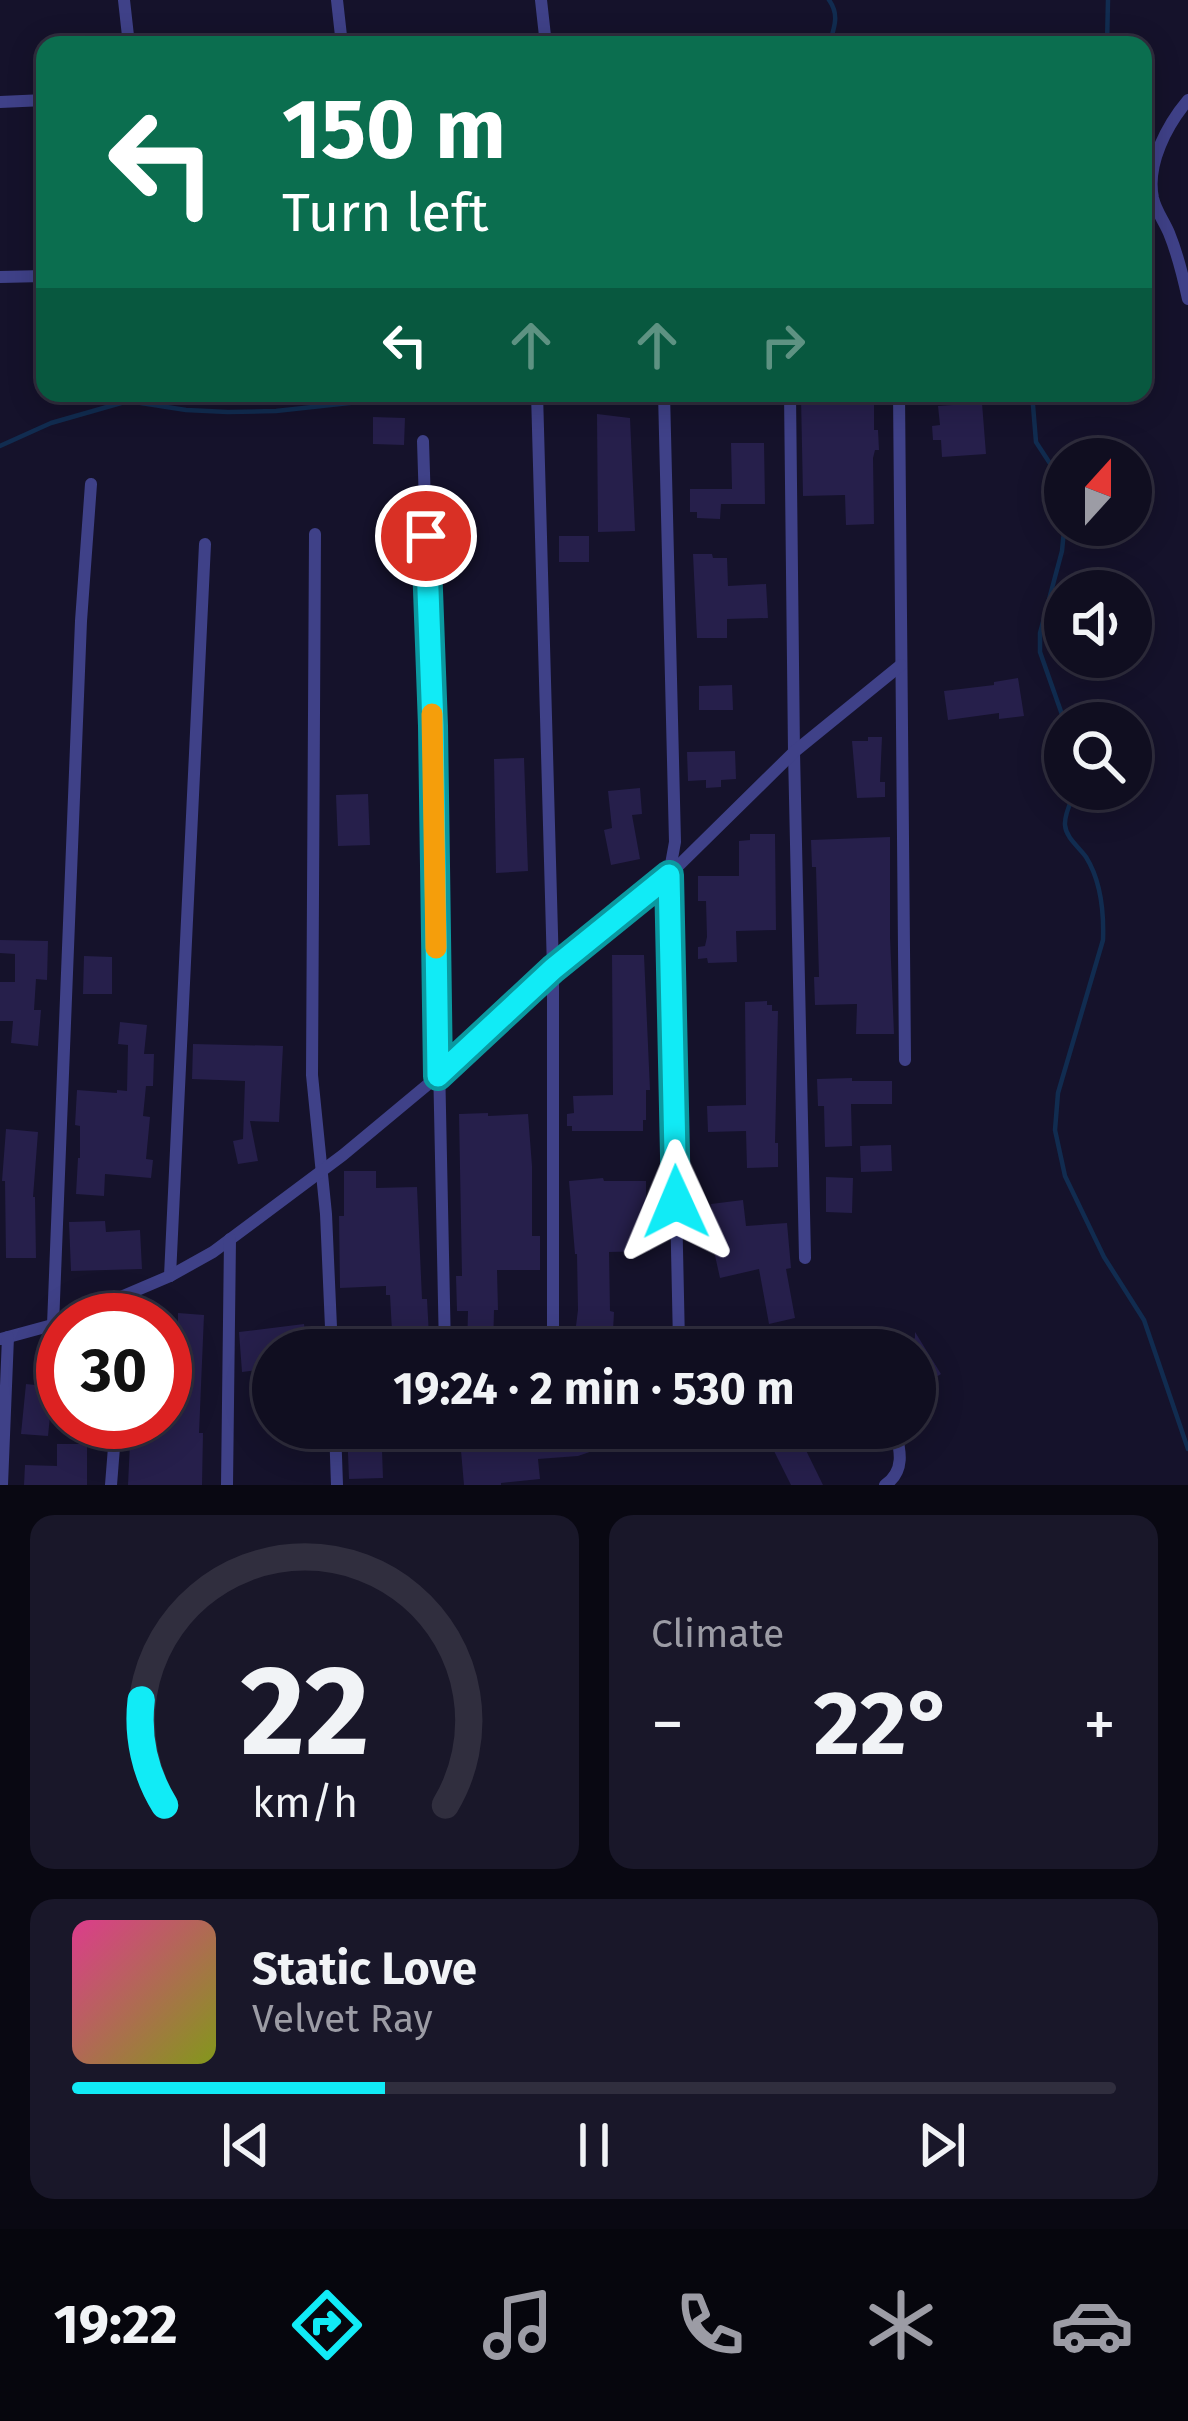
<!DOCTYPE html>
<html lang="en">
<head>
<meta charset="utf-8">
<style>
	:root { --surface:#100e20; --page:#191729; --text:#f1f3f6; --muted:#9c9ca5; --line:#302e3e; --accent:#11ebf6 }
	body { margin:0; font-family:"Fira Sans",sans-serif; background:var(--page); color:var(--text); height:100vh; display:flex; flex-direction:column; font-size:45px; white-space:nowrap }
	* { box-sizing:border-box; margin:0 }
	p { font-size:39px; color:var(--muted) }
	.icon { flex:none; width:66px; height:66px; fill:none; stroke:currentColor; stroke-width:2; stroke-linecap:round; stroke-linejoin:round }
	.map { position:relative; height:1485px; overflow:hidden }
	.sheet { display:flex; flex-direction:column; gap:30px; padding:30px; background:#090812; flex:1 }
	.sheet>* { flex:none }
	.hud { position:absolute; left:36px; top:36px; width:1116px; height:366px; border-radius:24px; box-shadow:0 6px 30px #0003,0 0 0 3px var(--line); background:#0b6e4f; color:#fff; overflow:hidden }
	.needle { width:78px; rotate:21deg }
	.controls { position:absolute; left:1044px; top:438px; display:grid; gap:24px }
	.controls a { display:grid; place-items:center; width:108px; height:108px; border-radius:50%; background:var(--surface); box-shadow:0 6px 30px #0003,0 0 0 3px var(--line); font-size:60px }
	.speed { position:absolute; left:36px; top:1293px; display:flex; gap:24px; font-size:60px; font-weight:700; text-align:center }
	.speed>* { display:grid; place-content:center; width:156px; height:156px; border-radius:50%; background:var(--surface); box-shadow:0 6px 30px #0003,0 0 0 3px var(--line); line-height:1 }
	.speed .limit { border:18px solid #d22; background:#fff; color:#111 }
	.pin { position:absolute; display:grid; place-items:center; width:102px; height:102px; color:#fff; margin:-51px; border:6px solid #fff; border-radius:50%; box-shadow:0 3px 12px #0007 }
	.me { position:absolute; width:132px; margin:-66px; rotate:359deg; stroke-linejoin:round; filter:drop-shadow(0 0 9px #0008) }
	.turn { display:flex; align-items:center; gap:42px; height:252px; padding:0 48px; font-size:54px }
	.turn .icon { width:156px; height:156px; stroke-width:2.5 }
	.turn b { display:block; font-size:84px; line-height:102px }
	.lanes { display:flex; align-items:center; height:114px; padding:0 48px; background:#0003; justify-content:center; gap:60px; direction:ltr }
	.lanes .off { opacity:.35 }
	.big { font-size:90px; font-weight:700; line-height:1.1 }
	.sheet .tile { flex:1; display:flex; flex-direction:column; justify-content:center; gap:18px; min-width:0; padding:0 42px; border-radius:24px; background:var(--page) }
	.sheet .dial { align-items:center; gap:0 }
	.dial svg { height:312px; overflow:visible; fill:none; stroke:var(--line); stroke-width:7; stroke-linecap:round; text-anchor:middle }
	.dial text { fill:var(--text); stroke:none }
	.song { display:flex; align-items:center; gap:36px }
	.cover { width:144px; height:144px; border-radius:18px; background:linear-gradient(135deg,hsl(330 70% 55%),hsl(70 70% 35%)) }
	.played { height:12px; border-radius:6px; background:linear-gradient(90deg,var(--accent) 30%,var(--line) 30%) }
	.keys { display:flex; justify-content:space-around; direction:ltr }
	.heat { display:flex; justify-content:space-between; align-items:center; font-size:66px; direction:ltr }
	.sheet .tiles { flex:1; display:grid; gap:30px; grid-template-columns:1fr 1fr }
	.tile:last-child { grid-column:span 2 }
	.trip { position:absolute; left:252px; top:1329px; width:684px; height:120px; border-radius:60px; background:var(--surface); box-shadow:0 6px 30px #0003,0 0 0 3px var(--line); font-weight:700; line-height:120px; text-align:center }
	.dock { display:flex; height:192px; justify-content:space-around; align-items:center; background:#06060d; color:var(--muted) }
	.dock .icon { width:84px; height:84px }
	.dock .active { color:var(--accent) }
	.dock b { font-size:54px; color:var(--text) }
	.map>svg:first-child { display:block }
</style>
</head>
<body>
<div class="map">
<svg width="1188" height="1485" viewBox="0 0 1188 1485">
	<rect width="100%" height="100%" fill="#15122b"/>
	<g fill="none" stroke-linecap="round" stroke-linejoin="round">
		<g stroke="#112c50" stroke-width="4.5">
			<path d="M 829,45 C 834,28 840,15 829,0"/>
			<path d="M 1107,45 L 1108,0"/>
			<path d="M 1032,393 L 1036,442 L 1051,465 L 1062,492 L 1065,520 L 1062,551 L 1040,633 L 1040,652 L 1065,723"/>
			<path d="M 0,446 L 51,423 L 128,401 L 186,410 L 228,412 L 276,411 L 395,398 L 402,393"/>
			<path d="M 1076,789 C 1072,799 1064,814 1065,825 C 1066,838 1079,847 1086,857 C 1101,881 1104,912 1103,940 L 1058,1093 L 1055,1130 L 1065,1176 L 1104,1257 L 1144,1320 L 1188,1449"/>
		</g>
	</g>
	<g fill="#261f4b">
		<path d="M 845,393 L 874,393 L 874,430 L 878,430 L 879,450 L 875,450 L 873,458 L 874,524 L 846,525 L 845,495 L 803,496 L 801,397 L 845,395 Z"/>
		<path d="M 982,403 L 986,454 L 942,457 L 941,440 L 933,440 L 932,426 L 940,425 L 938,406 Z"/>
		<path d="M 597,414 L 630,418 L 635,531 L 598,532 Z"/>
		<path d="M 373,417 L 405,418 L 404,445 L 373,444 Z"/>
		<path d="M 731,443 L 764,443 L 765,504 L 721,504 L 720,519 L 697,518 L 697,512 L 690,512 L 690,489 L 732,489 Z"/>
		<rect x="559" y="536" width="30" height="26"/>
		<path d="M 693,554 L 712,554 L 713,558 L 727,558 L 728,586 L 766,584 L 768,618 L 727,619 L 727,638 L 697,638 Z"/>
		<path d="M 1018,678 L 1024,716 L 999,719 L 999,713 L 948,720 L 944,691 L 994,685 L 994,682 Z"/>
		<path d="M 732,685 L 733,710 L 699,710 L 699,686 Z"/>
		<path d="M 868,737 L 882,737 L 880,782 L 885,782 L 885,797 L 857,798 L 852,741 L 868,741 Z"/>
		<path d="M 735,751 L 736,779 L 721,780 L 721,787 L 706,788 L 706,780 L 688,781 L 687,752 Z"/>
		<path d="M 524,758 L 528,871 L 496,873 L 494,759 Z"/>
		<path d="M 640,788 L 642,814 L 632,815 L 640,859 L 611,865 L 604,830 L 612,828 L 608,791 Z"/>
		<path d="M 368,794 L 370,845 L 338,846 L 336,795 Z"/>
		<path d="M 750,834 L 775,834 L 776,930 L 736,931 L 737,962 L 708,963 L 707,958 L 698,959 L 698,947 L 705,946 L 707,937 L 706,901 L 698,901 L 698,876 L 739,876 L 739,841 L 750,840 Z"/>
		<path d="M 890,837 L 890,937 L 894,1034 L 856,1034 L 857,1004 L 815,1005 L 814,977 L 819,977 L 816,867 L 812,867 L 811,840 Z"/>
		<path d="M 0,940 L 48,941 L 47,980 L 36,979 L 34,1010 L 41,1010 L 38,1046 L 11,1043 L 13,1021 L 0,1021 L 0,982 L 15,982 L 15,954 L 0,953 Z"/>
		<path d="M 612,955 L 644,955 L 650,1090 L 646,1090 L 646,1120 L 643,1120 L 643,1131 L 572,1131 L 572,1126 L 567,1126 L 567,1114 L 574,1113 L 573,1096 L 613,1095 Z"/>
		<path d="M 84,956 L 112,957 L 112,994 L 83,994 Z"/>
		<path d="M 767,1001 L 767,1005 L 772,1005 L 772,1011 L 778,1011 L 775,1143 L 778,1143 L 778,1167 L 747,1168 L 746,1131 L 708,1132 L 707,1106 L 746,1105 L 745,1002 Z"/>
		<path d="M 120,1022 L 147,1025 L 144,1054 L 154,1054 L 153,1086 L 146,1086 L 143,1116 L 150,1117 L 146,1159 L 153,1160 L 151,1178 L 105,1174 L 104,1196 L 76,1194 L 78,1158 L 80,1158 L 80,1126 L 75,1125 L 77,1090 L 117,1093 L 117,1090 L 127,1091 L 128,1045 L 118,1044 Z"/>
		<path d="M 193,1044 L 283,1046 L 279,1122 L 250,1121 L 258,1161 L 238,1164 L 233,1141 L 243,1139 L 245,1081 L 192,1079 Z"/>
		<path d="M 852,1078 L 852,1081 L 892,1081 L 892,1104 L 851,1104 L 852,1146 L 825,1147 L 824,1106 L 818,1106 L 817,1079 Z"/>
		<path d="M 488,1113 L 488,1116 L 528,1114 L 532,1166 L 532,1236 L 540,1236 L 540,1270 L 497,1270 L 498,1310 L 494,1310 L 493,1350 L 467,1350 L 468,1311 L 457,1311 L 456,1276 L 462,1276 L 459,1114 Z"/>
		<path d="M 6,1129 L 38,1132 L 33,1197 L 35,1197 L 36,1258 L 6,1258 L 5,1181 L 2,1181 Z"/>
		<path d="M 891,1145 L 892,1171 L 861,1172 L 860,1146 Z"/>
		<path d="M 344,1171 L 376,1171 L 376,1188 L 417,1187 L 422,1299 L 427,1299 L 429,1336 L 416,1336 L 416,1350 L 393,1350 L 390,1295 L 386,1295 L 386,1286 L 340,1288 L 339,1216 L 344,1216 Z"/>
		<path d="M 826,1177 L 853,1178 L 852,1213 L 826,1212 Z"/>
		<path d="M 603,1178 L 604,1181 L 646,1181 L 646,1228 L 650,1228 L 650,1251 L 609,1252 L 610,1311 L 614,1312 L 612,1350 L 582,1350 L 582,1335 L 575,1334 L 578,1310 L 577,1254 L 575,1254 L 569,1181 Z"/>
		<path d="M 743,1200 L 746,1226 L 787,1223 L 791,1268 L 786,1269 L 795,1318 L 769,1324 L 759,1269 L 720,1278 L 712,1242 L 716,1241 L 711,1204 Z"/>
		<path d="M 105,1221 L 106,1232 L 140,1230 L 142,1269 L 71,1271 L 69,1222 Z"/>
		<path d="M 178,1313 L 204,1315 L 199,1433 L 203,1433 L 202,1485 L 128,1485 L 131,1422 L 165,1422 L 165,1402 L 170,1402 L 172,1362 L 165,1362 L 165,1323 L 178,1324 Z"/>
		<path d="M 304,1324 L 308,1350 L 273,1350 L 273,1368 L 242,1372 L 239,1332 Z"/>
		<path d="M 915,1332 L 941,1374 L 921,1386 L 915,1375 L 915,1350 L 896,1350 L 915,1338 Z"/>
		<path d="M 26,1384 L 53,1387 L 48,1436 L 21,1434 Z"/>
		<path d="M 390,1428 L 424,1428 L 425,1448 L 382,1450 L 383,1478 L 349,1479 L 347,1429 Z"/>
		<path d="M 459,1428 L 611,1428 L 616,1443 L 578,1456 L 538,1459 L 540,1479 L 501,1483 L 501,1485 L 464,1485 Z"/>
		<path d="M 796,1430 L 823,1485 L 791,1485 L 770,1443 Z"/>
		<path d="M 57,1444 L 87,1444 L 87,1485 L 24,1485 L 25,1465 L 57,1466 Z"/>
	</g>
	<g fill="none" stroke-linecap="round" stroke-linejoin="round">
		<g stroke="#3f4188" stroke-width="12">
			<path d="M 124,0 L 129,45"/>
			<path d="M 337,0 L 342,45"/>
			<path d="M 541,0 L 546,45"/>
			<path d="M 1188,100 C 1167,125 1146,164 1153,198 C 1156,211 1164,221 1169,233 C 1178,255 1183,276 1188,299"/>
			<path d="M 0,102 L 45,100"/>
			<path d="M 0,277 L 45,276"/>
			<path d="M 537,393 L 553,969 L 553,1350"/>
			<path d="M 664,393 L 675,842 L 669,875 L 679,1343"/>
			<path d="M 790,393 L 794,752 L 805,1258"/>
			<path d="M 899,393 L 905,1060"/>
			<path d="M 423,441 L 432,726 L 445,1350"/>
			<path d="M 315,534 L 312,1075 L 326,1214 L 332,1350"/>
			<path d="M 170,1276 L 205,544"/>
			<path d="M 67,1320 L 170,1276 L 213,1252 L 343,1155 L 438,1076 L 553,969 L 669,875 L 794,752 L 901,665"/>
			<path d="M 119,1320 L 120,1299"/>
			<path d="M 53,1325 L 81,621 L 91,484"/>
			<path d="M 1,1339 L 56,1324"/>
			<path d="M 335,1428 L 337,1485"/>
			<path d="M 446,1428 L 446,1431"/>
			<path d="M 2,1485 L 8,1337"/>
			<path d="M 111,1485 L 116,1422"/>
			<path d="M 227,1485 L 230,1239"/>
			<path d="M 885,1485 C 906,1471 900,1449 895,1428"/>
		</g>
	</g>
	<g fill="none" stroke-linecap="round" stroke-linejoin="round">
		<g stroke="#0b99a0" stroke-width="30">
			<path id="route" d="M 426,536 L 433,726 L 438,1076 L 553,969 L 669,875 L 676,1202"/>
		</g>
		<use href="#route" stroke="#11ebf6" stroke-width="21"/>
		<path stroke="#f59e0b" stroke-width="21" d="M 432,714 L 436,948"/>
	</g>
</svg>
<div class="controls">
<a><svg class="needle" viewBox="-14 -14 28 28"><path d="M0-13l5 13h-10z" fill="#e53935"/><path d="M0 13l5-13h-10z" fill="#9c9ca5"/></svg></a>
<a><svg class="icon" aria-label="sound" viewBox="0 0 24 24"><path d="M4 9h4l5-4v14l-5-4H4zM17 9q2 3 0 6"/></svg></a>
<a><svg class="icon" aria-label="search" viewBox="0 0 24 24"><circle cx="10" cy="10" r="6"/><path d="M15 15l6 6"/></svg></a>
</div>
<div class="speed"><div class="limit">30</div></div>
<div class="pin" style="left:426px;top:536px;background:#d93025"><svg class="icon" aria-label="arrive" viewBox="0 0 24 24"><path d="M6 21V4h12l-3 4 3 4H6"/></svg></div>
<svg class="me" style="left:676px;top:1202px" viewBox="-20 -20 40 40"><path d="M0-17L14 15 0 8-14 15z" fill="#11ebf6" stroke="#fff" stroke-width="4"/></svg>
<div class="trip">19:24 · 2 min · 530 m</div>
<div class="hud">
<div class="turn"><svg class="icon" aria-label="left" viewBox="0 0 24 24"><path d="M17 20v-9H6M10 6l-5 5 5 5"/></svg><div><b>150 m</b>Turn left</div></div>
<div class="lanes"><svg class="icon" aria-label="left" viewBox="0 0 24 24"><path d="M17 20v-9H6M10 6l-5 5 5 5"/></svg><svg class="icon off" aria-label="ahead" viewBox="0 0 24 24"><path d="M12 20V5M6 11l6-6 6 6"/></svg><svg class="icon off" aria-label="ahead" viewBox="0 0 24 24"><path d="M12 20V5M6 11l6-6 6 6"/></svg><svg class="icon off" aria-label="right" viewBox="0 0 24 24"><path d="M7 20v-9h11M14 6l5 5-5 5"/></svg></div>
</div>
</div>
<section class="sheet">
<div class="tiles">
<div class="tile dial"><svg viewBox="0 0 100 80">
<path d="M14 69A42 42 0 1 1 86 69"/>
<path d="M14 69A42 42 0 0 1 8 42" stroke="#11ebf6"/>
<text x="50" y="56" font-size="32" font-weight="700">22</text>
<text x="50" y="72" font-size="11">km/h</text>
</svg></div>
<div class="tile"><p>Climate</p>
<div class="heat"><a>−</a><b class="big">22°</b><a>+</a></div>
</div>
<div class="tile">
<div class="song"><i class="cover"></i><div><b>Static Love</b><p>Velvet Ray</p></div></div>
<div class="played"></div>
<div class="keys"><svg class="icon" aria-label="previous" viewBox="0 0 24 24"><path d="M18 5L8 12l10 7zM5 5v14"/></svg><svg class="icon" aria-label="pause" viewBox="0 0 24 24"><path d="M8 5v14M16 5v14"/></svg><svg class="icon" aria-label="next" viewBox="0 0 24 24"><path d="M6 5l10 7-10 7zM19 5v14"/></svg></div>
</div>
</div>
</section>
<nav class="dock">
<b>19:22</b>
<svg class="icon active" aria-label="directions" viewBox="0 0 24 24"><path d="M12 3l9 9-9 9-9-9zM9 14v-3h6M13 9l2 2-2 2"/></svg>
<svg class="icon" aria-label="music" viewBox="0 0 24 24"><path d="M9 18V5l10-2v13"/><circle cx="6" cy="18" r="3"/><circle cx="16" cy="16" r="3"/></svg>
<svg class="icon" aria-label="phone" viewBox="0 0 24 24"><path d="M5 4h4l2 5-3 2q2 4 5 5l2-3 5 2v4C11 20 4 13 5 4z"/></svg>
<svg class="icon" aria-label="climate" viewBox="0 0 24 24"><path d="M12 3v18M4 7l16 10M4 17L20 7"/></svg>
<svg class="icon" aria-label="car" viewBox="0 0 24 24"><path d="M5 17H2v-5l4-1 3-4h7l3 4 3 1v5h-3M9 17h6M6 11h13"/><circle cx="7" cy="17" r="2"/><circle cx="17" cy="17" r="2"/></svg>
</nav>
</body>
</html>
